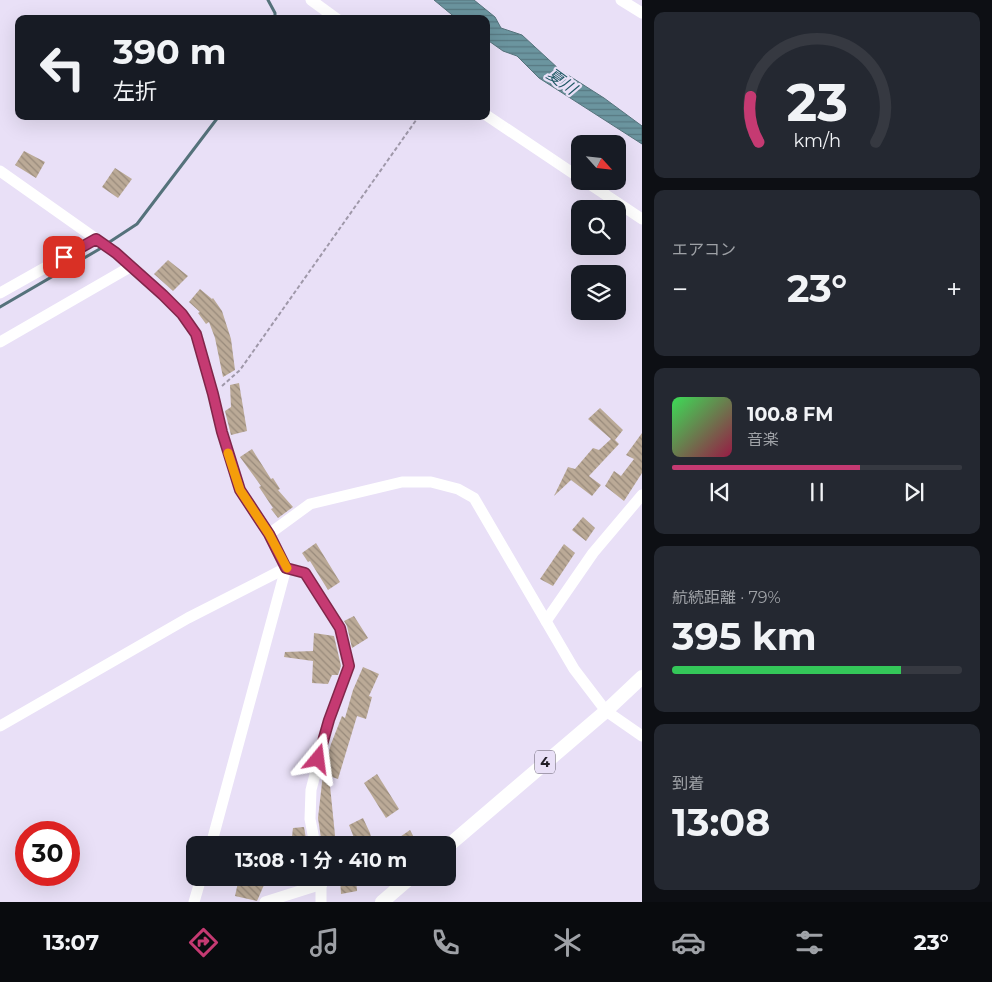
<!DOCTYPE html>
<html lang="ja">
<head>
<meta charset="utf-8">
<style>
	:root { --surface:#171b24; --page:#242831; --text:#f1f3f6; --muted:#9ea1a6; --line:#363941; --accent:#c53a72 }
	body { margin:0; font-family:Montserrat,"Noto Sans JP",sans-serif; background:var(--page); color:var(--text); height:100vh; display:flex; flex-direction:column; font-size:19px; white-space:nowrap }
	* { box-sizing:border-box; margin:0 }
	p { font-size:16px; color:var(--muted) }
	.icon { flex:none; width:28px; height:28px; fill:none; stroke:currentColor; stroke-width:2; stroke-linecap:round; stroke-linejoin:round }
	.map { position:relative; flex:1; overflow:hidden }
	.side { display:flex; flex-direction:column; gap:12px; padding:12px; background:#0d0f14; width:350px }
	.side>* { flex:none }
	.guide { position:absolute; left:15px; top:15px; width:475px; height:105px; border-radius:10px; box-shadow:0 5px 20px #0002; background:#171b24; color:var(--text); overflow:hidden }
	.needle { width:32px; rotate:117deg }
	.controls { position:absolute; left:571px; top:135px; display:grid; gap:10px }
	.controls a { display:grid; place-items:center; width:55px; height:55px; border-radius:10px; background:var(--surface); box-shadow:0 5px 20px #0002; font-size:25px }
	.speed { position:absolute; left:15px; top:821px; display:flex; gap:10px; font-size:25px; font-weight:700; text-align:center }
	.speed>* { display:grid; place-content:center; width:65px; height:65px; border-radius:50%; background:var(--surface); box-shadow:0 5px 20px #0002; line-height:1 }
	.speed .limit { border:8px solid #d22; background:#fff; color:#111 }
	.pin { position:absolute; display:grid; place-items:center; width:42px; height:42px; color:#fff; margin:-21px; border-radius:10px; box-shadow:0 2px 8px #0006 }
	.me { position:absolute; width:55px; margin:-28px; rotate:16deg; stroke-linejoin:round; filter:drop-shadow(0 0 4px #0008) }
	.turn { display:flex; align-items:center; gap:18px; height:105px; padding:0 15px; font-size:22px }
	.turn .icon { width:65px; height:65px; stroke-width:2.5 }
	.turn b { display:block; font-size:35px; line-height:42px }
	.big { font-size:38px; font-weight:700; line-height:1.1 }
	.side .widget { flex:1; display:flex; flex-direction:column; justify-content:center; gap:8px; min-width:0; padding:0 18px; border-radius:10px; background:var(--page) }
	.side .dial { align-items:center; gap:0 }
	.dial svg { height:130px; overflow:visible; fill:none; stroke:var(--line); stroke-width:7; stroke-linecap:round; text-anchor:middle }
	.dial text { fill:var(--text); stroke:none }
	.song { display:flex; align-items:center; gap:15px }
	.cover { width:60px; height:60px; border-radius:8px; background:linear-gradient(135deg,hsl(130 70% 55%),hsl(340 70% 35%)) }
	.played { height:5px; border-radius:2px; background:linear-gradient(90deg,var(--accent) 65%,var(--line) 65%) }
	.keys { display:flex; justify-content:space-around; direction:ltr }
	.heat { display:flex; justify-content:space-between; align-items:center; font-size:28px; direction:ltr }
	.charge { height:8px; border-radius:4px; background:linear-gradient(90deg,#34c759 79%,var(--line) 0) }
	.trip { position:absolute; left:186px; top:836px; width:270px; height:50px; border-radius:10px; background:var(--surface); box-shadow:0 5px 20px #0002; font-weight:700; line-height:50px; text-align:center }
	.tabs { display:flex; height:80px; justify-content:space-around; align-items:center; background:#090b0e; color:var(--muted) }
	.tabs .icon { width:35px; height:35px }
	.tabs .on { color:var(--accent) }
	.tabs b { font-size:22px; color:var(--text) }
	main { display:flex; flex:1; min-height:0 }
	.map>svg:first-child { display:block }
</style>
</head>
<body>
<main>
<div class="map">
<svg width="642" height="902" viewBox="0 0 642 902">
	<defs>
		<pattern id="water-rules" width="6" height="5" patternUnits="userSpaceOnUse" patternTransform="scale(1.25)"><rect width="6" height="5" fill="#6b959f"/><path d="M0 2.5h6" fill="none" stroke="#587982"/></pattern>
		<pattern id="building-back-hatch" width="6" height="6" patternUnits="userSpaceOnUse" patternTransform="scale(1.25)"><rect width="6" height="6" fill="#bbaa97"/><path d="M-1 5l2 2M0 0l6 6M5-1l2 2" fill="none" stroke="#988a7b"/></pattern>
	</defs>
	<rect width="100%" height="100%" fill="#e9e0f7"/>
	<path fill="url(#water-rules)" stroke="#55727b" d="M 434,0 L 474,0 L 495,17 L 501,28 L 522,35 L 560,70 L 604,98 L 642,126 L 642,144 L 539,78 L 517,56 L 503,51 L 486,39 L 486,19 L 457,19 Z"/>
	<g fill="none" stroke-linecap="round" stroke-linejoin="round">
		<g stroke="#55727b" stroke-width="3">
			<path d="M 268,0 L 275,13 L 275,19"/>
			<path d="M 108,243 L 137,224 L 219,116"/>
			<path d="M 0,307 L 103,247"/>
		</g>
	</g>
	<g fill="url(#building-back-hatch)">
		<path d="M 24,151 L 45,162 L 36,178 L 15,165 Z"/>
		<path d="M 115,168 L 132,179 L 118,198 L 102,187 Z"/>
		<path d="M 168,260 L 188,276 L 173,291 L 154,274 Z"/>
		<path d="M 200,289 L 212,299 L 213,298 L 222,311 L 231,339 L 235,370 L 223,377 L 215,338 L 209,322 L 206,324 L 198,313 L 200,312 L 189,302 Z"/>
		<path d="M 239,383 L 247,431 L 231,435 L 225,411 L 231,407 L 230,385 Z"/>
		<path d="M 600,408 L 623,430 L 615,440 L 619,444 L 589,476 L 601,485 L 592,496 L 571,480 L 554,496 L 568,467 L 575,469 L 593,448 L 599,450 L 611,439 L 588,419 Z"/>
		<path d="M 642,433 L 642,473 L 624,501 L 605,486 L 614,471 L 621,476 L 634,459 L 626,455 Z"/>
		<path d="M 252,449 L 271,479 L 273,478 L 280,489 L 278,490 L 293,507 L 278,518 L 271,509 L 273,508 L 259,487 L 261,486 L 240,457 Z"/>
		<path d="M 583,517 L 595,528 L 586,541 L 572,530 Z"/>
		<path d="M 316,543 L 340,582 L 328,590 L 310,561 L 308,562 L 302,553 Z"/>
		<path d="M 564,544 L 575,553 L 553,586 L 540,579 Z"/>
		<path d="M 354,616 L 368,638 L 352,648 L 347,626 L 344,621 Z"/>
		<path d="M 314,633 L 334,636 L 341,666 L 338,675 L 332,675 L 328,684 L 312,683 L 313,661 L 284,657 L 285,652 L 313,651 Z"/>
		<path d="M 363,667 L 379,674 L 369,696 L 372,697 L 366,719 L 357,716 L 338,779 L 329,776 L 336,845 L 322,845 L 318,818 L 323,774 L 331,744 L 342,716 L 345,718 L 353,690 Z"/>
		<path d="M 377,774 L 399,809 L 386,818 L 364,783 Z"/>
		<path d="M 363,818 L 370,833 L 373,845 L 364,845 L 362,836 L 354,838 L 349,825 Z"/>
		<path d="M 304,827 L 307,845 L 291,845 L 293,828 Z"/>
		<path d="M 410,830 L 418,845 L 399,845 L 397,839 Z"/>
		<path d="M 239,878 L 267,878 L 257,901 L 235,896 Z"/>
		<path d="M 340,878 L 356,878 L 357,891 L 341,894 Z"/>
	</g>
	<g fill="none" stroke-linecap="round" stroke-linejoin="round">
		<path stroke="#9f98a9" stroke-width="2" stroke-dasharray="4 2.5" stroke-linecap="butt" d="M 222,386 L 240,370 L 419,116"/>
		<g stroke="#fff" stroke-width="11">
			<path d="M 311,0 L 337,19"/>
			<path d="M 621,0 L 642,13"/>
			<path d="M 486,115 L 580,178"/>
			<path d="M 0,171 L 116,253 L 163,295 L 182,314 L 196,334 L 213,394 L 222,432 L 240,490 L 269,534 L 286,568 L 211,845"/>
			<path d="M 585,181 L 642,219"/>
			<path d="M 0,293 L 96,239"/>
			<path d="M 0,342 L 130,267"/>
			<path d="M 269,534 L 310,504 L 402,482 L 431,482 L 458,489 L 474,498 L 574,669 L 606,711 L 642,736"/>
			<path d="M 546,621 L 593,553 L 642,495"/>
			<path d="M 0,726 L 188,618 L 286,568 L 305,573 L 340,628 L 349,666 L 329,720 L 311,790 L 310,819 L 315,845"/>
			<path d="M 321,878 L 321,902"/>
			<path d="M 194,902 L 201,878"/>
			<path d="M 265,902 L 322,884"/>
		</g>
		<g stroke="#fff" stroke-width="14">
			<path d="M 448,846 L 606,711 L 642,677"/>
			<path d="M 382,902 L 410,878"/>
		</g>
	</g>
	<g fill="none" stroke-linecap="round" stroke-linejoin="round">
		<g stroke="#80264a" stroke-width="12">
			<path id="route" d="M 64,257 L 96,239 L 116,253 L 163,295 L 182,314 L 196,334 L 213,394 L 222,432 L 240,490 L 269,534 L 286,568 L 305,573 L 340,628 L 349,666 L 329,720 L 318,759"/>
		</g>
		<use href="#route" stroke="#c53a72" stroke-width="9"/>
		<path stroke="#f59e0b" stroke-width="9" d="M 228,453 L 240,490 L 269,534 L 287,568"/>
	</g>
	<g text-anchor="middle" stroke-width="4.5" stroke-linejoin="round" paint-order="stroke">
		<rect fill="#e9e0f7" stroke="#5e5966" stroke-width="1" x="535" y="750.5" width="20" height="23" rx="4"/>
		<g font-size="14" font-weight="bold" fill="#231f28">
			<text x="545" y="767">4</text>
		</g>
		<g font-size="16" font-style="italic" fill="#1d5763" stroke="#e9e0f7">
			<text transform="translate(562 81) rotate(36)" y="6">夏川</text>
		</g>
	</g>
</svg>
<div class="controls">
<a><svg class="needle" viewBox="-14 -14 28 28"><path d="M0-13l5 13h-10z" fill="#e53935"/><path d="M0 13l5-13h-10z" fill="#9ea1a6"/></svg></a>
<a><svg class="icon" aria-label="search" viewBox="0 0 24 24"><circle cx="10" cy="10" r="6"/><path d="M15 15l6 6"/></svg></a>
<a><svg class="icon" aria-label="layers" viewBox="0 0 24 24"><path d="M12 4l9 5-9 5-9-5zM3 14l9 5 9-5"/></svg></a>
</div>
<div class="speed"><div class="limit">30</div></div>
<div class="pin" style="left:64px;top:257px;background:#d93025"><svg class="icon" aria-label="arrive" viewBox="0 0 24 24"><path d="M6 21V4h12l-3 4 3 4H6"/></svg></div>
<svg class="me" style="left:318px;top:759px" viewBox="-20 -20 40 40"><path d="M0-17L14 15 0 8-14 15z" fill="#c53a72" stroke="#fff" stroke-width="4"/></svg>
<div class="trip">13:08 · 1 分 · 410 m</div>
<div class="guide">
<div class="turn"><svg class="icon" aria-label="left" viewBox="0 0 24 24"><path d="M17 20v-9H6M10 6l-5 5 5 5"/></svg><div><b>390 m</b>左折</div></div>
</div>
</div>
<section class="side">
<div class="widget dial"><svg viewBox="0 0 100 80">
<path d="M14 69A42 42 0 1 1 86 69"/>
<path d="M14 69A42 42 0 0 1 9 41" stroke="#c53a72"/>
<text x="50" y="56" font-size="32" font-weight="700">23</text>
<text x="50" y="72" font-size="11">km/h</text>
</svg></div>
<div class="widget"><p>エアコン</p>
<div class="heat"><a>−</a><b class="big">23°</b><a>+</a></div>
</div>
<div class="widget">
<div class="song"><i class="cover"></i><div><b>100.8 FM</b><p>音楽</p></div></div>
<div class="played"></div>
<div class="keys"><svg class="icon" aria-label="previous" viewBox="0 0 24 24"><path d="M18 5L8 12l10 7zM5 5v14"/></svg><svg class="icon" aria-label="pause" viewBox="0 0 24 24"><path d="M8 5v14M16 5v14"/></svg><svg class="icon" aria-label="next" viewBox="0 0 24 24"><path d="M6 5l10 7-10 7zM19 5v14"/></svg></div>
</div>
<div class="widget"><p>航続距離 · 79%</p><b class="big">395 km</b><div class="charge"></div></div>
<div class="widget"><p>到着</p><b class="big">13:08</b></div>
</section>
</main>
<nav class="tabs">
<b>13:07</b>
<svg class="icon on" aria-label="directions" viewBox="0 0 24 24"><path d="M12 3l9 9-9 9-9-9zM9 14v-3h6M13 9l2 2-2 2"/></svg>
<svg class="icon" aria-label="music" viewBox="0 0 24 24"><path d="M9 18V5l10-2v13"/><circle cx="6" cy="18" r="3"/><circle cx="16" cy="16" r="3"/></svg>
<svg class="icon" aria-label="phone" viewBox="0 0 24 24"><path d="M5 4h4l2 5-3 2q2 4 5 5l2-3 5 2v4C11 20 4 13 5 4z"/></svg>
<svg class="icon" aria-label="climate" viewBox="0 0 24 24"><path d="M12 3v18M4 7l16 10M4 17L20 7"/></svg>
<svg class="icon" aria-label="car" viewBox="0 0 24 24"><path d="M5 17H2v-5l4-1 3-4h7l3 4 3 1v5h-3M9 17h6M6 11h13"/><circle cx="7" cy="17" r="2"/><circle cx="17" cy="17" r="2"/></svg>
<svg class="icon" aria-label="filters" viewBox="0 0 24 24"><path d="M4 7h16M4 17h16"/><circle cx="9" cy="7" r="2"/><circle cx="15" cy="17" r="2"/></svg>
<b>23°</b>
</nav>
</body>
</html>
